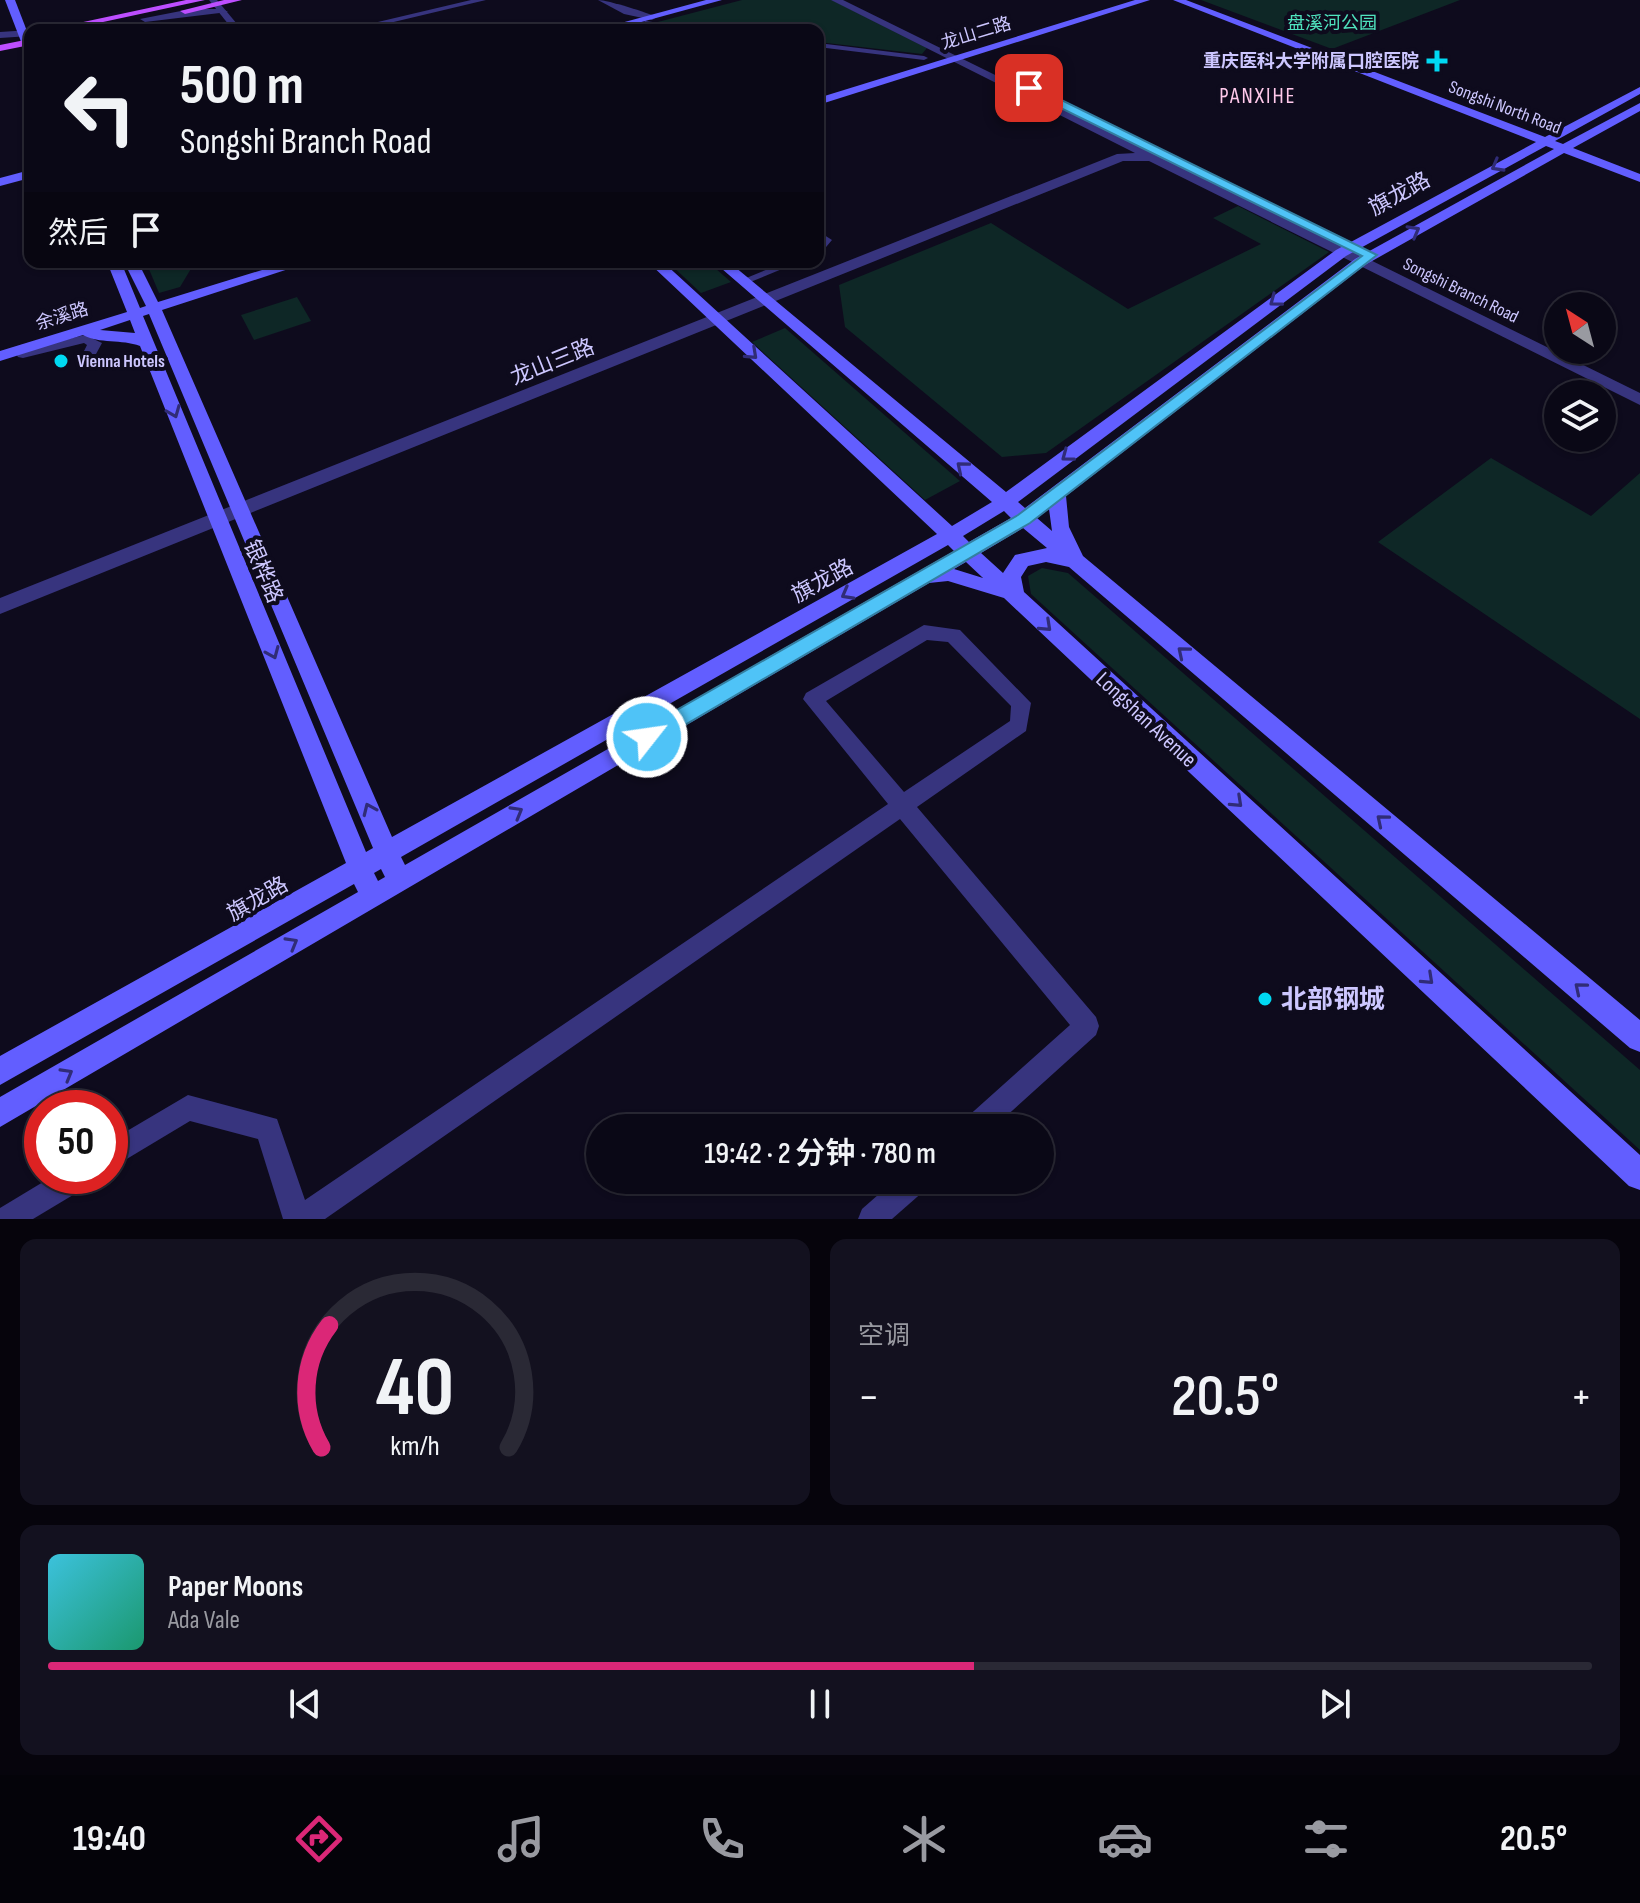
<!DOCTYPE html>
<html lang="zh">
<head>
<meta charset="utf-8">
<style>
	:root { --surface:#0a0816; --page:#13111f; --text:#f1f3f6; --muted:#999aa1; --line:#2a2935; --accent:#db2777 }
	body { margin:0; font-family:"Sofia Sans Condensed","Noto Sans SC",sans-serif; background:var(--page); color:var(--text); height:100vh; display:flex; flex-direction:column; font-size:30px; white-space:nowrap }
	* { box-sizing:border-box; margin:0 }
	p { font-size:26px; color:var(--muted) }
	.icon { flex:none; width:44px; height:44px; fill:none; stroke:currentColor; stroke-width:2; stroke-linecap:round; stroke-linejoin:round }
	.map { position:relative; height:1219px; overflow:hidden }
	.sheet { display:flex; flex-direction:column; gap:20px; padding:20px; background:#06040c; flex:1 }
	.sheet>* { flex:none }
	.top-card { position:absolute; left:24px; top:24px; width:800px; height:244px; border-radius:16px; box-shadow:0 2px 6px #0004,0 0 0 2px var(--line); background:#0a0816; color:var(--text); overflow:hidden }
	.needle { width:52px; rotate:324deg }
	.tools { position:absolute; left:1544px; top:292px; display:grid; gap:16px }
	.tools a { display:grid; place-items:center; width:72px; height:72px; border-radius:50%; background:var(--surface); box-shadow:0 2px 6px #0004,0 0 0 2px var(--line); font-size:40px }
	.speed { position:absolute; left:24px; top:1090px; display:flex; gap:16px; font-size:40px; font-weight:700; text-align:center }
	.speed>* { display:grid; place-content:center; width:104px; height:104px; border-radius:50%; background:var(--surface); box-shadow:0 2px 6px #0004,0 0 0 2px var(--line); line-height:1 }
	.speed .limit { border:12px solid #d22; background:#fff; color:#111 }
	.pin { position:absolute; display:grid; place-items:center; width:68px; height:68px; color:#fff; margin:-34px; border-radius:16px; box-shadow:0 4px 12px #0006 }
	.me { position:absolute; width:88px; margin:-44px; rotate:60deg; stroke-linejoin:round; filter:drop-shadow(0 0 6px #0008) }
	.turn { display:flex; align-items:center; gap:28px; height:168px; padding:0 24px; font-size:36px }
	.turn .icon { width:104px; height:104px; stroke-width:2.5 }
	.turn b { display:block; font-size:56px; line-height:68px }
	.then { display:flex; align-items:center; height:76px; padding:0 24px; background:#0003; gap:16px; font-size:30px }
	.big { font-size:60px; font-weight:600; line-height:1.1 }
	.sheet .card { flex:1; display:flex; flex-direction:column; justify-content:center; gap:12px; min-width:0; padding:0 28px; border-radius:16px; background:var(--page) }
	.sheet .dial { align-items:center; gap:0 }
	.dial svg { height:208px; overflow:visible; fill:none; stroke:var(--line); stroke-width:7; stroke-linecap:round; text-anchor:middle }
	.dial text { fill:var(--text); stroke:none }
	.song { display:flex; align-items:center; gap:24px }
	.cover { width:96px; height:96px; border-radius:12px; background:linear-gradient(135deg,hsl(190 70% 55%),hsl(160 70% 35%)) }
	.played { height:8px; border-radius:4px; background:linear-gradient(90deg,var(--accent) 60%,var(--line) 60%) }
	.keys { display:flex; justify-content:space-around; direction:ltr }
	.heat { display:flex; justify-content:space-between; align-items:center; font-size:44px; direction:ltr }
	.sheet .tiles { flex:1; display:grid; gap:20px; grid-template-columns:1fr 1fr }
	.card:last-child { grid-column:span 2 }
	.trip { position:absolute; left:586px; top:1114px; width:468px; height:80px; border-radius:40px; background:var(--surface); box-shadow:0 2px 6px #0004,0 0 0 2px var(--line); font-weight:600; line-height:80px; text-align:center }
	.dock { display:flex; height:128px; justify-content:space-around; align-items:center; background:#040309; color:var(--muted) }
	.dock .icon { width:56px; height:56px }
	.dock .active { color:var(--accent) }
	.dock b { font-size:36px; color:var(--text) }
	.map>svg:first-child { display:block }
</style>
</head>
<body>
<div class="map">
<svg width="1640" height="1219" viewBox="0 0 1640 1219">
	<rect width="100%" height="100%" fill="#0e0b1d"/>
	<g fill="#0e2726">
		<path d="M 742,0 L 832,0 L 927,48 L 922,54 L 818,42 L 818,30 L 717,30 L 654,23 Z"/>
		<path d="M 1201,0 L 1460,0 L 1332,49 Z"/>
		<path d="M 1238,206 L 1329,252 L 1046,453 L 1002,457 L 845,327 L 839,285 L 991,223 L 1128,309 L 1261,244 L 1213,218 Z"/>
		<path d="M 146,262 L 195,262 L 180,287 L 159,293 Z"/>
		<path d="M 668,262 L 708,262 L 731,282 L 701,293 Z"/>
		<path d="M 297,297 L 311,321 L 254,340 L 241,315 Z"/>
		<path d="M 785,328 L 960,481 L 925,500 L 752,342 Z"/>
		<path d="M 1491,458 L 1591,516 L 1640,473 L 1640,719 L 1378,542 Z"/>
		<path d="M 1042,568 L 1068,573 L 1640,1070 L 1640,1150 L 1031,594 L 1028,576 Z"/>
	</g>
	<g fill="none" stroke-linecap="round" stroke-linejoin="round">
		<g fill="#37347e" fill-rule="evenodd">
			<path d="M 645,21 L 698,28 L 701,30 L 682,30 L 643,24 Z"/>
			<path d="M 818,43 L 924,56 L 928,58 L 924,60 L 818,47 Z"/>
			<path d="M 818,231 L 832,240 L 821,253 L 818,254 L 818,245 L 822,241 L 818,238 Z"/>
			<path d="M 785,262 L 799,262 L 748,283 L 739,281 Z"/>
		</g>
		<g fill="#37347e" fill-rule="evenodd">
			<path d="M 209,0 L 217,0 L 242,30 L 233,30 Z"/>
			<path d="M 471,0 L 486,0 L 360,30 L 344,30 Z"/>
			<path d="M 30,30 L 30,36 L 0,38 L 0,32 Z"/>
			<path d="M 85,335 L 102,343 L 96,354 L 86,354 L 84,351 L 87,345 L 84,343 L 23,358 L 18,357 L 14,350 L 21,346 L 27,349 Z"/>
			<path d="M 924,625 L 960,630 L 1031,703 L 1026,731 L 917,807 L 1096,1017 L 1099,1026 L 1096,1035 L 993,1128 L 961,1128 L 965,1119 L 1070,1025 L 900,819 L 325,1219 L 283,1219 L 258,1139 L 190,1121 L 110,1169 L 110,1141 L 188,1095 L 277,1119 L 305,1200 L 888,804 L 803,699 L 806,693 ZM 927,640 L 948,642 L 1011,706 L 1010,721 L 904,792 L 826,701 Z"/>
			<path d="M 53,1176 L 91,1176 L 88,1186 L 33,1219 L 0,1219 L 0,1208 Z"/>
			<path d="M 895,1180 L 928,1180 L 925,1190 L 892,1219 L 858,1219 L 862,1209 Z"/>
		</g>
		<g fill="#37347e" fill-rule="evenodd">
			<path d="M 598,0 C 608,0 648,13 657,17 L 652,20 L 624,14 Z"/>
			<path d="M 831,0 L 843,0 L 1640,393 L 1640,405 L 1149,161 L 1123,161 L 0,614 L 0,598 L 1117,154 L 1135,153 Z"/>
			<path d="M 191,9 L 223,9 L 228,12 L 145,22 L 140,19 Z"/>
		</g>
		<g fill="#625eff" fill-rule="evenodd">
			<path d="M 5,0 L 15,0 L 30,39 L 30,55 L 25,52 Z"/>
			<path d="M 706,0 L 722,0 L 612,30 L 595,30 Z"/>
			<path d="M 1135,0 L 1150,0 L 818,105 L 818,98 Z"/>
			<path d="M 1173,0 L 1186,0 L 1545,137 L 1640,87 L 1640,94 L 1555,141 L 1563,144 L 1640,103 L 1640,111 L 1573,148 L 1640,174 L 1640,182 L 1564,153 L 1365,265 L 1066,496 L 1069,527 L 1083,556 L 1640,1020 L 1640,1052 L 1630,1048 L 1069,567 L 1046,562 L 1028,566 L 1021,577 L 1024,592 L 1640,1155 L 1640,1190 L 1629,1186 L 1004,598 L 948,581 L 929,583 L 0,1127 L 0,1097 L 358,892 L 354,884 L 0,1085 L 0,1056 L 346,863 L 140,346 C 122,339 99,344 83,335 L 0,361 L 0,351 L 127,312 L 107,262 L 121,262 L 140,308 L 146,306 L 124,262 L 138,262 L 158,302 L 288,262 L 310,262 L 162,310 L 392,837 L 937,534 L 648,262 L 663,262 L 952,526 L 992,502 L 714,262 L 729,262 L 1006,492 L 1336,250 L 1536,142 ZM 1546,146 L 1554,149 L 1355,259 L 1025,508 L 1018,502 L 1346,256 ZM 149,314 L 373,848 L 366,852 L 143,316 ZM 130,320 L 135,333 L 100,330 ZM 1049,509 L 1052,531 L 1037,518 ZM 1004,511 L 1011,518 L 969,542 L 963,536 ZM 1023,528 L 1047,548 L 1015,555 L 1003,573 L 981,553 ZM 948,545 L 954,551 L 405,865 L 401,857 ZM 966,562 L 983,578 L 954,569 ZM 381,869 L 385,877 L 378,881 L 374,873 Z"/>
			<path d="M 30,170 L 30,178 L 0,186 L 0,178 Z"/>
		</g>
		<g fill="#bd4eff" fill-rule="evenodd">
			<path d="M 186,0 L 205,0 L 66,30 L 46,30 Z"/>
			<path d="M 224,0 L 242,0 L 185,14 L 180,11 Z"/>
			<path d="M 30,39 L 30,45 L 0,51 L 0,45 Z"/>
		</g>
	</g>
	<defs><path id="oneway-chevron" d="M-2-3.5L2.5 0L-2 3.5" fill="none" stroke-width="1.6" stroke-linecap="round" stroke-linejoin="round" transform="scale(2)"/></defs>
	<g stroke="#302c77">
		<use href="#oneway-chevron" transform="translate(1497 166) rotate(151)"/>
		<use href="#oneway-chevron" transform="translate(1414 231) rotate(-29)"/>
		<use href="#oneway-chevron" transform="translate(1275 301) rotate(143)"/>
		<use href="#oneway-chevron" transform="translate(752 354) rotate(43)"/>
		<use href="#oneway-chevron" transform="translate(174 412) rotate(68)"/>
		<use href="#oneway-chevron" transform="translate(1067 456) rotate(143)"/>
		<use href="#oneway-chevron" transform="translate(962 467) rotate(-140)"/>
		<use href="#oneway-chevron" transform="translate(847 594) rotate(151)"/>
		<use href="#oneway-chevron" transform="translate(1046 626) rotate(43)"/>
		<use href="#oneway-chevron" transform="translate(1183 652) rotate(-140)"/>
		<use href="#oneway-chevron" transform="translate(273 653) rotate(67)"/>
		<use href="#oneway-chevron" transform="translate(1237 802) rotate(43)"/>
		<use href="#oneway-chevron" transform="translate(369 809) rotate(-114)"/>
		<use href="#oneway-chevron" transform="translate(517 812) rotate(-30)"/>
		<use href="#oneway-chevron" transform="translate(1382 820) rotate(-140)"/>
		<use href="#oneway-chevron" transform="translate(292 943) rotate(-30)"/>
		<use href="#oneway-chevron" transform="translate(1428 979) rotate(43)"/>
		<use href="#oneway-chevron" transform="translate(1580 988) rotate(-140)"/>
		<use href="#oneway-chevron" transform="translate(67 1074) rotate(-30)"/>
	</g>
	<path fill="#4fc3f7" stroke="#337fa1" stroke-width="2" d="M 1026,86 L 1033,86 L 1377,255 L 1030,523 L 654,743 L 647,746 L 640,743 L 637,737 L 640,731 L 1018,515 L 1362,256 L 1026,91 Z"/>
	<g fill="#00d9f2" stroke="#0e0b1d" stroke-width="3">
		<path d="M1433 49h8v8h8v8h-8v8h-8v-8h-8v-8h8z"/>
		<circle cx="61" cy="361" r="8"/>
		<circle cx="1265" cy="999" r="8"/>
	</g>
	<g text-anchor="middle" stroke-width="8" stroke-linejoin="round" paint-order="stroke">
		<g font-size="18" fill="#4fe3be" stroke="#0e0b1d">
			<text x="1332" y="29">盘溪河公园</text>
		</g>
		<g font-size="18" fill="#cdc7ff" stroke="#0e0b1d">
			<text transform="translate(976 33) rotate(-17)" y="6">龙山二路</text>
			<text transform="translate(1505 107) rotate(21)" y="6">Songshi North Road</text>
			<text transform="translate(1461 290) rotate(26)" y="6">Songshi Branch Road</text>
			<text transform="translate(62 316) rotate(-17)" y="6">余溪路</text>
		</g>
		<g font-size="18" font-weight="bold" fill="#cdc7ff" stroke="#0e0b1d" text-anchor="end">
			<text x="1419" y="67">重庆医科大学附属口腔医院</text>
			<text x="77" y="367" text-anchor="start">Vienna Hotels</text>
		</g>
		<g font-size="22" letter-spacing="2" fill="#ffc9eb" stroke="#0e0b1d">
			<text x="1258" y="103">PANXIHE</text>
		</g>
		<g font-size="22" fill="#cdc7ff" stroke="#0e0b1d">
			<text transform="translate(1399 193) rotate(-29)" y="8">旗龙路</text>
			<text transform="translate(552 361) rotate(-22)" y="8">龙山三路</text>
			<text transform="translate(264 571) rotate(67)" y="8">银桦路</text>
			<text transform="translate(822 580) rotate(-29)" y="8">旗龙路</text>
			<text transform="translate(1147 719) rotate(43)" y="8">Longshan Avenue</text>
			<text transform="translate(257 898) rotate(-30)" y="8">旗龙路</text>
		</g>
		<g font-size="26" font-weight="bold" fill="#cdc7ff" stroke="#0e0b1d" text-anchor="start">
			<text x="1281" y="1008">北部钢城</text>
		</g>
	</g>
</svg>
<div class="tools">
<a><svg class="needle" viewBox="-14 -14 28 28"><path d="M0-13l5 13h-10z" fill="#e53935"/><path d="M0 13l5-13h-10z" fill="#999aa1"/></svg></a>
<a><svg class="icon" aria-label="layers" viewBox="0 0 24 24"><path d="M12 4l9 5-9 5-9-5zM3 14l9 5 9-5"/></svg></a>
</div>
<div class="speed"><div class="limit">50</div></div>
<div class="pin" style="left:1029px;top:88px;background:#d93025"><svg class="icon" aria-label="arrive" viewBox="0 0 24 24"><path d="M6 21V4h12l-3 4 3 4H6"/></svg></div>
<svg class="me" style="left:647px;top:737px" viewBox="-20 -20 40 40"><circle r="17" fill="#4fc3f7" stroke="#fff" stroke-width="3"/><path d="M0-11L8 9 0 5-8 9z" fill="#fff"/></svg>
<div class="trip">19:42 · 2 分钟 · 780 m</div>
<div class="top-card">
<div class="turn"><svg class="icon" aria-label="left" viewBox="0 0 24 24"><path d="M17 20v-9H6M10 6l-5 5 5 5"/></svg><div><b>500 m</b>Songshi Branch Road</div></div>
<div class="then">然后<svg class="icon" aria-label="arrive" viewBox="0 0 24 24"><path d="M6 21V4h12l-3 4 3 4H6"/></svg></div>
</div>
</div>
<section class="sheet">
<div class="tiles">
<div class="card dial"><svg viewBox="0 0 100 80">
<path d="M14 69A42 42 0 1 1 86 69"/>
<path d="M14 69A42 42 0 0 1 17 22" stroke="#db2777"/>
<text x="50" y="56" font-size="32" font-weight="700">40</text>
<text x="50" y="72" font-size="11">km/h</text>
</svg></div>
<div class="card"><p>空调</p>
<div class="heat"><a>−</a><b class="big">20.5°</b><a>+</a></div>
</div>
<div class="card">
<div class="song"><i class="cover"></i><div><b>Paper Moons</b><p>Ada Vale</p></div></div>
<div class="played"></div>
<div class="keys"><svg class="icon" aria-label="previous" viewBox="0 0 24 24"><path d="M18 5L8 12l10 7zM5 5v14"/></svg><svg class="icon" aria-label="pause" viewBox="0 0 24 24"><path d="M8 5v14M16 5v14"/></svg><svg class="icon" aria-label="next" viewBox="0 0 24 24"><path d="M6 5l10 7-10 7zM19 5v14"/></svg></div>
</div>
</div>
</section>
<nav class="dock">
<b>19:40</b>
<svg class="icon active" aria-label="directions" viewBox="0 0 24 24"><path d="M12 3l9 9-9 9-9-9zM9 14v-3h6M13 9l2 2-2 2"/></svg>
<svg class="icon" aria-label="music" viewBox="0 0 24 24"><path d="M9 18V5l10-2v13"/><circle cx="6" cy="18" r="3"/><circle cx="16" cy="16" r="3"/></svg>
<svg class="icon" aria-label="phone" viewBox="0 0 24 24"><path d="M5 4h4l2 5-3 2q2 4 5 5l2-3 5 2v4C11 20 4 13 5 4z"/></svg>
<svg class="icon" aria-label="climate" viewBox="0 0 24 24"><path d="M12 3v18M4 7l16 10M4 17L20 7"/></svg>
<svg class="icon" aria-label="car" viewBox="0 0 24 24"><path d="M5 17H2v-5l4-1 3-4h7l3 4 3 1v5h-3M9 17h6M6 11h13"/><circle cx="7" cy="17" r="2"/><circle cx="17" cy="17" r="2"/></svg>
<svg class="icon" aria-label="filters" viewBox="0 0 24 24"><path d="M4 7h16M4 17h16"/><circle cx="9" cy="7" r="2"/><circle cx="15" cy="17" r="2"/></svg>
<b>20.5°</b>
</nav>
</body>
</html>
